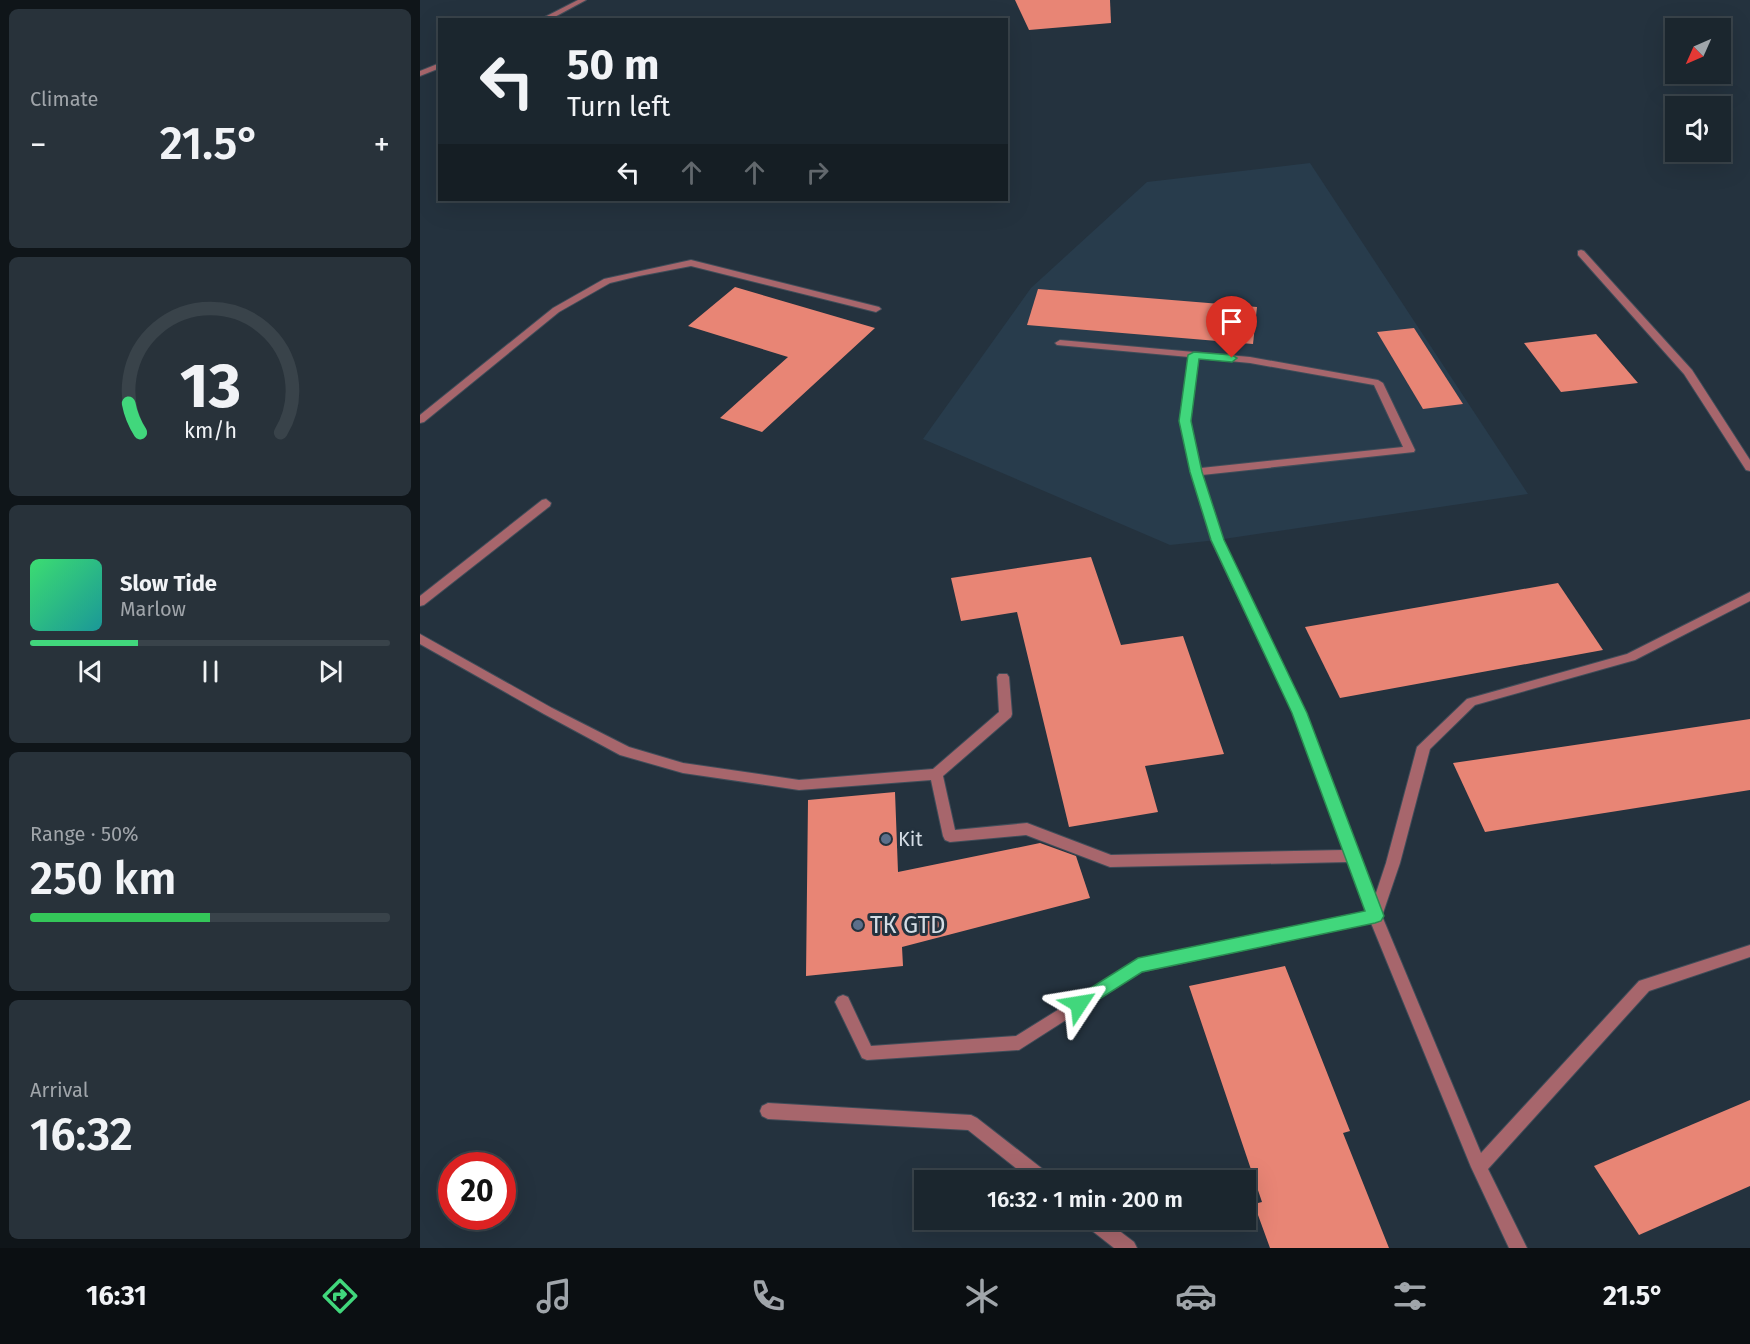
<!DOCTYPE html>
<html lang="en">
<head>
<meta charset="utf-8">
<style>
	:root { --surface:#1b262e; --page:#28323a; --text:#f1f3f6; --muted:#a0a5aa; --line:#39434a; --accent:#41d77c }
	body { margin:0; font-family:"Fira Sans",sans-serif; background:var(--page); color:var(--text); height:100vh; display:flex; flex-direction:column; font-size:22px; white-space:nowrap }
	* { box-sizing:border-box; margin:0 }
	p { font-size:20px; color:var(--muted) }
	.icon { flex:none; width:33px; height:33px; fill:none; stroke:currentColor; stroke-width:2; stroke-linecap:round; stroke-linejoin:round }
	.map { position:relative; flex:1; overflow:hidden }
	.drawer { display:flex; flex-direction:column; gap:9px; padding:9px; background:#0f1519; width:420px }
	.drawer>* { flex:none }
	.top-card { position:absolute; left:18px; top:18px; width:570px; height:183px; border-radius:0px; box-shadow:0 6px 24px #0002,0 0 0 2px var(--line); background:#1b262e; color:var(--text); overflow:hidden }
	.needle { width:39px; rotate:225deg }
	.tools { position:absolute; left:1245px; top:18px; display:grid; gap:12px }
	.tools a { display:grid; place-items:center; width:66px; height:66px; border-radius:0px; background:var(--surface); box-shadow:0 6px 24px #0002,0 0 0 2px var(--line); font-size:30px }
	.speed { position:absolute; left:18px; top:1152px; display:flex; gap:12px; font-size:30px; font-weight:700; text-align:center }
	.speed>* { display:grid; place-content:center; width:78px; height:78px; border-radius:50%; background:var(--surface); box-shadow:0 6px 24px #0002,0 0 0 2px var(--line); line-height:1 }
	.speed .limit { border:9px solid #d22; background:#fff; color:#111 }
	.pin { position:absolute; display:grid; place-items:center; width:51px; height:51px; color:#fff; margin:-62px -26px; border-radius:50% 50% 50% 0; rotate:-45deg; box-shadow:0 0 6px #0007 }
	.pin .icon { rotate:45deg }
	.me { position:absolute; width:66px; margin:-33px; rotate:57deg; stroke-linejoin:round; filter:drop-shadow(0 0 4px #0008) }
	.turn { display:flex; align-items:center; gap:21px; height:126px; padding:0 30px; font-size:27px }
	.turn .icon { width:78px; height:78px; stroke-width:2.5 }
	.turn b { display:block; font-size:42px; line-height:51px }
	.lanes { display:flex; align-items:center; height:57px; padding:0 30px; background:#0003; justify-content:center; gap:30px; direction:ltr }
	.lanes .off { opacity:.35 }
	.big { font-size:45px; font-weight:600; line-height:1.1 }
	.drawer .card { flex:1; display:flex; flex-direction:column; justify-content:center; gap:9px; min-width:0; padding:0 21px; border-radius:9px; background:var(--page) }
	.drawer .dial { align-items:center; gap:0 }
	.dial svg { height:156px; overflow:visible; fill:none; stroke:var(--line); stroke-width:7; stroke-linecap:round; text-anchor:middle }
	.dial text { fill:var(--text); stroke:none }
	.song { display:flex; align-items:center; gap:18px }
	.cover { width:72px; height:72px; border-radius:9px; background:linear-gradient(135deg,hsl(140 70% 55%),hsl(180 70% 35%)) }
	.played { height:6px; border-radius:3px; background:linear-gradient(90deg,var(--accent) 30%,var(--line) 30%) }
	.keys { display:flex; justify-content:space-around; direction:ltr }
	.heat { display:flex; justify-content:space-between; align-items:center; font-size:33px; direction:ltr }
	.charge { height:9px; border-radius:4px; background:linear-gradient(90deg,#34c759 50%,var(--line) 0) }
	.trip { position:absolute; left:494px; top:1170px; width:342px; height:60px; border-radius:0px; background:var(--surface); box-shadow:0 6px 24px #0002,0 0 0 2px var(--line); font-weight:600; line-height:60px; text-align:center }
	.tabs { display:flex; height:96px; justify-content:space-around; align-items:center; background:#0b0f12; color:var(--muted) }
	.tabs .icon { width:42px; height:42px }
	.tabs .current { color:var(--accent) }
	.tabs b { font-size:27px; color:var(--text) }
	main { display:flex; flex:1; min-height:0 }
	.map>svg:first-child { display:block }
</style>
</head>
<body>
<main>
<section class="drawer">
<div class="card"><p>Climate</p>
<div class="heat"><a>−</a><b class="big">21.5°</b><a>+</a></div>
</div>
<div class="card dial"><svg viewBox="0 0 100 80">
<path d="M14 69A42 42 0 1 1 86 69"/>
<path d="M14 69A42 42 0 0 1 8 54" stroke="#41d77c"/>
<text x="50" y="56" font-size="32" font-weight="700">13</text>
<text x="50" y="72" font-size="11">km/h</text>
</svg></div>
<div class="card">
<div class="song"><i class="cover"></i><div><b>Slow Tide</b><p>Marlow</p></div></div>
<div class="played"></div>
<div class="keys"><svg class="icon" aria-label="previous" viewBox="0 0 24 24"><path d="M18 5L8 12l10 7zM5 5v14"/></svg><svg class="icon" aria-label="pause" viewBox="0 0 24 24"><path d="M8 5v14M16 5v14"/></svg><svg class="icon" aria-label="next" viewBox="0 0 24 24"><path d="M6 5l10 7-10 7zM19 5v14"/></svg></div>
</div>
<div class="card"><p>Range · 50%</p><b class="big">250 km</b><div class="charge"></div></div>
<div class="card"><p>Arrival</p><b class="big">16:32</b></div>
</section>
<div class="map">
<svg width="1330" height="1248" viewBox="0 0 1330 1248">
	<rect width="100%" height="100%" fill="#24323e"/>
	<path fill="#283c4c" d="M 890,163 L 1108,494 L 797,540 L 750,545 L 503,439 L 611,288 L 727,182 Z"/>
	<g fill="#e88575">
		<path d="M 595,0 L 690,0 L 691,23 L 609,30 Z"/>
		<path d="M 315,287 L 455,328 L 342,432 L 300,418 L 368,357 L 268,326 Z"/>
		<path d="M 618,289 L 837,307 L 833,344 L 607,325 Z"/>
		<path d="M 994,328 L 1043,404 L 1003,409 L 957,332 Z"/>
		<path d="M 1176,334 L 1218,383 L 1141,392 L 1104,343 Z"/>
		<path d="M 671,557 L 701,645 L 763,636 L 804,754 L 725,766 L 738,812 L 649,827 L 597,612 L 541,621 L 531,578 Z"/>
		<path d="M 1138,583 L 1183,650 L 920,698 L 885,627 Z"/>
		<path d="M 1330,719 L 1330,790 L 1065,832 L 1033,763 Z"/>
		<path d="M 475,792 L 478,872 L 620,843 L 656,856 L 670,898 L 482,947 L 483,966 L 386,976 L 388,800 Z"/>
		<path d="M 865,966 L 930,1131 L 923,1133 L 969,1248 L 850,1248 L 834,1204 L 842,1202 L 769,986 Z"/>
		<path d="M 1330,1100 L 1330,1186 L 1219,1235 L 1174,1166 Z"/>
	</g>
	<g fill="none" stroke-linecap="round" stroke-linejoin="round">
		<g stroke="#404d59" stroke-width="2">
			<g id="service">
				<path d="M 158,0 L 166,0 L 129,20 L 119,20 Z"/>
				<path d="M 20,63 L 20,68 L 0,76 L 0,71 Z"/>
				<path d="M 1161,250 L 1164,251 L 1272,370 L 1330,460 L 1330,471 L 1326,470 L 1264,374 L 1158,255 L 1158,251 Z"/>
				<path d="M 271,260 L 459,307 L 461,309 L 456,312 L 271,266 L 219,276 L 190,283 L 139,312 L 4,422 L 0,423 L 0,415 L 133,308 L 184,279 Z"/>
				<path d="M 640,340 L 830,357 L 958,380 L 963,383 L 995,450 L 994,452 L 782,475 L 803,540 L 885,713 L 955,896 L 966,863 L 997,747 L 1047,699 L 1207,654 L 1330,592 L 1330,601 L 1215,660 L 1055,705 L 1010,749 L 980,863 L 962,916 L 1061,1153 L 1219,981 L 1330,945 L 1330,957 L 1229,991 L 1068,1169 L 1107,1248 L 1089,1248 L 1051,1167 L 951,923 L 721,972 L 599,1050 L 447,1060 L 442,1058 L 415,1002 L 418,997 L 423,995 L 428,997 L 451,1046 L 596,1036 L 718,960 L 946,912 L 928,862 L 690,867 L 606,835 L 530,842 L 525,840 L 523,836 L 511,780 L 379,790 L 263,773 L 200,755 L 124,714 L 0,644 L 0,634 L 132,708 L 209,747 L 263,763 L 379,780 L 513,769 L 579,712 L 577,677 L 579,674 L 587,674 L 589,677 L 592,714 L 591,717 L 523,776 L 535,830 L 607,823 L 691,855 L 924,850 L 873,713 L 791,540 L 771,472 L 760,421 L 769,357 L 637,345 L 635,343 ZM 778,358 L 830,363 L 954,385 L 983,447 L 781,468 L 770,421 Z"/>
				<path d="M 126,499 L 131,503 L 130,506 L 4,605 L 0,606 L 0,596 L 122,500 Z"/>
				<path d="M 348,1103 L 551,1115 L 557,1118 L 629,1174 L 631,1180 L 611,1180 L 548,1130 L 348,1119 L 342,1116 L 340,1111 L 342,1106 Z"/>
				<path d="M 664,1220 L 685,1220 L 714,1242 L 717,1248 L 694,1248 L 666,1226 Z"/>
			</g>
		</g>
		<use href="#service" fill="#a7666c" fill-rule="evenodd"/>
	</g>
	<path fill="#41d77c" stroke="#2a8c51" stroke-width="1.5" d="M 774,352 L 812,355 L 817,358 L 812,362 L 779,359 L 771,421 L 782,472 L 804,540 L 887,713 L 964,916 L 961,921 L 955,923 L 722,972 L 659,1012 L 653,1010 L 650,1004 L 653,999 L 718,958 L 945,911 L 872,713 L 791,540 L 770,472 L 759,421 L 768,355 Z"/>
	<g fill="#5c6f8a" stroke="#24323e" stroke-width="2">
		<circle cx="466" cy="839" r="6"/>
		<circle cx="438" cy="925" r="6"/>
	</g>
	<g text-anchor="middle" stroke-width="6" stroke-linejoin="round" paint-order="stroke">
		<g font-size="20" fill="#d4dce4" stroke="#24323e" text-anchor="start">
			<text x="478" y="846">Kit</text>
		</g>
		<g font-size="24" fill="#d4dce4" stroke="#24323e" text-anchor="start">
			<text x="450" y="933">ТК GTD</text>
		</g>
	</g>
</svg>
<div class="tools">
<a><svg class="needle" viewBox="-14 -14 28 28"><path d="M0-13l5 13h-10z" fill="#e53935"/><path d="M0 13l5-13h-10z" fill="#a0a5aa"/></svg></a>
<a><svg class="icon" aria-label="sound" viewBox="0 0 24 24"><path d="M4 9h4l5-4v14l-5-4H4zM17 9q2 3 0 6"/></svg></a>
</div>
<div class="speed"><div class="limit">20</div></div>
<div class="pin" style="left:812px;top:358px;background:#d93025"><svg class="icon" aria-label="arrive" viewBox="0 0 24 24"><path d="M6 21V4h12l-3 4 3 4H6"/></svg></div>
<svg class="me" style="left:659px;top:1004px" viewBox="-20 -20 40 40"><path d="M0-17L14 15 0 8-14 15z" fill="#41d77c" stroke="#fff" stroke-width="4"/></svg>
<div class="trip">16:32 · 1 min · 200 m</div>
<div class="top-card">
<div class="turn"><svg class="icon" aria-label="left" viewBox="0 0 24 24"><path d="M17 20v-9H6M10 6l-5 5 5 5"/></svg><div><b>50 m</b>Turn left</div></div>
<div class="lanes"><svg class="icon" aria-label="left" viewBox="0 0 24 24"><path d="M17 20v-9H6M10 6l-5 5 5 5"/></svg><svg class="icon off" aria-label="ahead" viewBox="0 0 24 24"><path d="M12 20V5M6 11l6-6 6 6"/></svg><svg class="icon off" aria-label="ahead" viewBox="0 0 24 24"><path d="M12 20V5M6 11l6-6 6 6"/></svg><svg class="icon off" aria-label="right" viewBox="0 0 24 24"><path d="M7 20v-9h11M14 6l5 5-5 5"/></svg></div>
</div>
</div>
</main>
<nav class="tabs">
<b>16:31</b>
<svg class="icon current" aria-label="directions" viewBox="0 0 24 24"><path d="M12 3l9 9-9 9-9-9zM9 14v-3h6M13 9l2 2-2 2"/></svg>
<svg class="icon" aria-label="music" viewBox="0 0 24 24"><path d="M9 18V5l10-2v13"/><circle cx="6" cy="18" r="3"/><circle cx="16" cy="16" r="3"/></svg>
<svg class="icon" aria-label="phone" viewBox="0 0 24 24"><path d="M5 4h4l2 5-3 2q2 4 5 5l2-3 5 2v4C11 20 4 13 5 4z"/></svg>
<svg class="icon" aria-label="climate" viewBox="0 0 24 24"><path d="M12 3v18M4 7l16 10M4 17L20 7"/></svg>
<svg class="icon" aria-label="car" viewBox="0 0 24 24"><path d="M5 17H2v-5l4-1 3-4h7l3 4 3 1v5h-3M9 17h6M6 11h13"/><circle cx="7" cy="17" r="2"/><circle cx="17" cy="17" r="2"/></svg>
<svg class="icon" aria-label="filters" viewBox="0 0 24 24"><path d="M4 7h16M4 17h16"/><circle cx="9" cy="7" r="2"/><circle cx="15" cy="17" r="2"/></svg>
<b>21.5°</b>
</nav>
</body>
</html>
